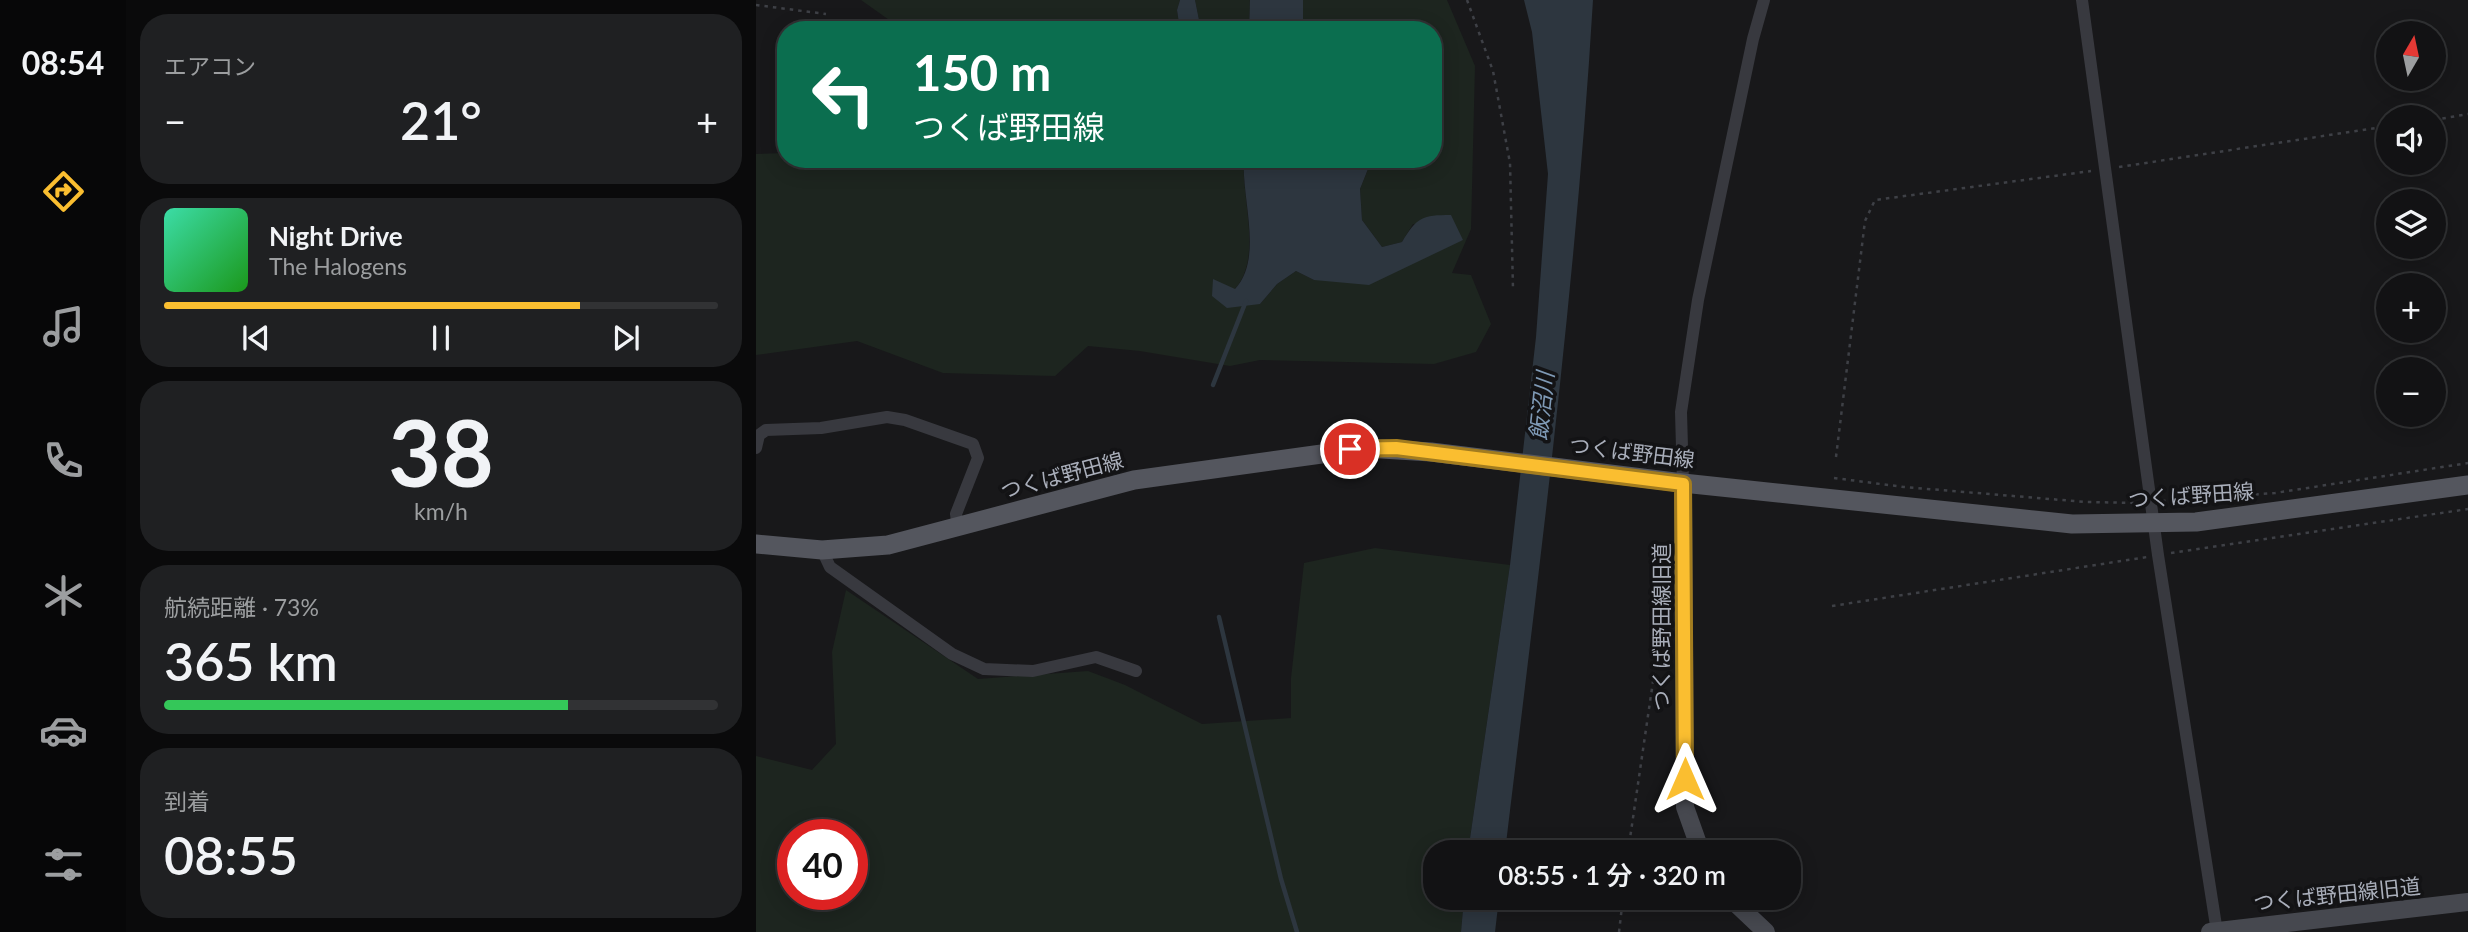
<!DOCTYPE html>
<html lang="ja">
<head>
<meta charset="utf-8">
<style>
	:root { --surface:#121214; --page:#1f2022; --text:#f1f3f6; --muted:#9c9ea0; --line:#313234; --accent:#fabe30 }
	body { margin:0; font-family:Lato,"Noto Sans JP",sans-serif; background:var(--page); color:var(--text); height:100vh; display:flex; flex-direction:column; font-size:26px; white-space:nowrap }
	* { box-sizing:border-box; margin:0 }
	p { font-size:23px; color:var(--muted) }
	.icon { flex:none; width:38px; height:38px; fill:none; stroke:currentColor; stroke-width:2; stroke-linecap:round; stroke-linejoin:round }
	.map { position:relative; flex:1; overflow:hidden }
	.side { display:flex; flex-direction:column; gap:14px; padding:14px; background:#0a0a0b; width:630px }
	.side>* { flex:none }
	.banner { position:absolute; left:21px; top:21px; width:665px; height:147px; border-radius:28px; box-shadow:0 4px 18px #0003,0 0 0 2px var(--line); background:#0b6e4f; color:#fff; overflow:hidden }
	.needle { width:46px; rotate:9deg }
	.fabs { position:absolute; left:1620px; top:21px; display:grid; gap:14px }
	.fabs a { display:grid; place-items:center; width:70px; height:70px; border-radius:50%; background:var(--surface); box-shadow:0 4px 18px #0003,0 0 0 2px var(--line); font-size:35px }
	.speed { position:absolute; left:21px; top:819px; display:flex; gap:14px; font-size:35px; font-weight:700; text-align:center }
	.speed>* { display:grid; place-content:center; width:91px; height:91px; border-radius:50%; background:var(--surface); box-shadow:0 4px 18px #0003,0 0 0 2px var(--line); line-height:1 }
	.speed .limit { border:10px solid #d22; background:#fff; color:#111 }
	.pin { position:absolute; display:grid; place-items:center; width:60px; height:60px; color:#fff; margin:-30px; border:4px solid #fff; border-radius:50%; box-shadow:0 2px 7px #0007 }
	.me { position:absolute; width:77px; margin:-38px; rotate:0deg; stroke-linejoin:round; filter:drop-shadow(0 0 5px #0008) }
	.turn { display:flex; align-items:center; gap:24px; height:147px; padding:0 21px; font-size:32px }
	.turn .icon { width:91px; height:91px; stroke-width:2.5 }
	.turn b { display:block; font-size:49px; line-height:60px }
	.big { font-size:52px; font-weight:600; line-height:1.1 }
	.side .card { flex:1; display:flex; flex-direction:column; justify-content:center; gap:10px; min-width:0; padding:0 24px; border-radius:28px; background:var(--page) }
	.side .dial { align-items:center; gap:0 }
	.dial b { font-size:91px; line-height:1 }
	.song { display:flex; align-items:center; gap:21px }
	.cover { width:84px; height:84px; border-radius:10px; background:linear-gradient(135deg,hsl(160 70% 55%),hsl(120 70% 35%)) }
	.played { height:7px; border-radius:4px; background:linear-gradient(90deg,var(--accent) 75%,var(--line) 75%) }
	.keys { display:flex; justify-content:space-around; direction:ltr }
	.heat { display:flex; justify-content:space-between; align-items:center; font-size:38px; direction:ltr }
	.charge { height:10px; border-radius:5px; background:linear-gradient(90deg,#34c759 73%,var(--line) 0) }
	.trip { position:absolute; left:667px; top:840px; width:378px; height:70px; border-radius:28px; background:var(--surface); box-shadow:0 4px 18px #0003,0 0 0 2px var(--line); font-weight:600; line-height:70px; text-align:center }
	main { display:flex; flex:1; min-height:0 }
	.tabs { display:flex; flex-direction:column; width:126px; justify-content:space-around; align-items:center; background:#070708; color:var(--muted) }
	.tabs .icon { width:49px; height:49px }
	.tabs .on { color:var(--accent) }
	.tabs b { font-size:32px; color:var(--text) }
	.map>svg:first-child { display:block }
</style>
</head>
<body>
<main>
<nav class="tabs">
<b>08:54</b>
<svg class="icon on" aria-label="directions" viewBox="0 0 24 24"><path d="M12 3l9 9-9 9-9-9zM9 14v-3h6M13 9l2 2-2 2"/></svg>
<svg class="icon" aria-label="music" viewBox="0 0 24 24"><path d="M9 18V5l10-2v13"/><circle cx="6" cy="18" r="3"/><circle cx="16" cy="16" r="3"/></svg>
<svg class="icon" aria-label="phone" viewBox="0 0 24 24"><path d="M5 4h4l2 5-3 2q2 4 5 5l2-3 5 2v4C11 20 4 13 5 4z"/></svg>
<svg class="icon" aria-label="climate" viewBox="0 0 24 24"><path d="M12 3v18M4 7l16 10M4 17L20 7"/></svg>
<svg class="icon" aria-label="car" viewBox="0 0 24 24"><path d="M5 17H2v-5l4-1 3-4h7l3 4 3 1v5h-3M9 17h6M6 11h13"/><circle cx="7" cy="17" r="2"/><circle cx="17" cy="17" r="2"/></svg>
<svg class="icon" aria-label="filters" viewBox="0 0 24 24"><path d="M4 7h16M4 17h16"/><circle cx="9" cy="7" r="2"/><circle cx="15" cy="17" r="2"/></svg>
</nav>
<section class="side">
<div class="card"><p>エアコン</p>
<div class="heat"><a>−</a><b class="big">21°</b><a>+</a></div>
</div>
<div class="card">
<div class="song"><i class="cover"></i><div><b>Night Drive</b><p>The Halogens</p></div></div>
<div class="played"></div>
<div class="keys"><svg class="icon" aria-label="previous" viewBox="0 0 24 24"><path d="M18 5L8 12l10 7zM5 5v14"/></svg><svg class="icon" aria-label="pause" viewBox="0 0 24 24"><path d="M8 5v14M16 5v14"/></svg><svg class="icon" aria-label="next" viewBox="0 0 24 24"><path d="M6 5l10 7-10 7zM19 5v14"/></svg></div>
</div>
<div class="card dial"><b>38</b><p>km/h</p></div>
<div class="card"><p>航続距離 · 73%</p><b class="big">365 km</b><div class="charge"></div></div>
<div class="card"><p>到着</p><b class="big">08:55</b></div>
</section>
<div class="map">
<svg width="1712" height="932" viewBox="0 0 1712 932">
	<rect width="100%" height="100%" fill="#18181a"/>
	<g fill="#1d251f" fill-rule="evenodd">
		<path d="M 105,0 L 424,0 L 421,10 L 424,30 L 141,30 L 136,22 Z"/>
		<path d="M 439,0 L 494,0 L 493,30 L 445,30 Z"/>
		<path d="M 547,0 L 691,0 L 719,66 L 715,229 L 696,273 L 715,275 L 735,324 L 720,352 L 678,364 L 504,360 L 474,366 L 384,351 L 332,346 L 299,376 L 187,373 L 101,341 L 0,355 L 0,154 L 30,153 L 30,159 L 488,159 C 485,199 507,257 479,289 L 504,304 L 521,284 L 540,271 L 558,280 L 707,240 L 657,224 L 646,242 L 626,247 L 606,220 L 604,189 L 616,159 L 677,159 L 677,30 L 547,30 Z"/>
		<path d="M 619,548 L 754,565 L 712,852 L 679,852 L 679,898 L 708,898 L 705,932 L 0,932 L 0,756 L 56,770 L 80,744 L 76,652 L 90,590 L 222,679 L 332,671 L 369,685 L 446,724 L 535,718 L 535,678 L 548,563 ZM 37,835 L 96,835 L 96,894 L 37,894 Z"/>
	</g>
	<g fill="#2d363f">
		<path d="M 424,0 L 439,0 L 445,30 L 424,30 L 421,10 Z"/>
		<path d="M 494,0 L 547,0 L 547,30 L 493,30 Z"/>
		<path d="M 768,0 L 837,0 C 820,285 783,569 749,852 L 712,852 L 754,565 L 780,337 L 792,174 L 776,32 Z"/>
		<path d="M 488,159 L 616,159 L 604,189 L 606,220 L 626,247 L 646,242 C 661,217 666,215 695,215 L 707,240 L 613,285 L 558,280 L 540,271 L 521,284 L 504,304 L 471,308 L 456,296 L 457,279 L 479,289 C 508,258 485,198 488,159 Z"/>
		<path d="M 708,898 L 743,898 L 739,932 L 705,932 Z"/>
	</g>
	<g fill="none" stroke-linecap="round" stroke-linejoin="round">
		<g stroke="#2d363f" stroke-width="4.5">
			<path d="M 457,385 L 490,301"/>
			<path d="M 463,617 L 525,879 L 541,932"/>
		</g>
		<g stroke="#3e4046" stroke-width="2.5" stroke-dasharray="3.5 5" stroke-linecap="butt">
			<path d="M 711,0 L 737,71 L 754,163 L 757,289"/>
			<path d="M 0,5 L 70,14"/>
			<path d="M 1678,120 L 1712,114"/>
			<path d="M 1363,167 L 1633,126"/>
			<path d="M 1080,457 L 1109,221 L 1119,200 L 1335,171"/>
			<path d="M 1078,478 L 1148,487 L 1330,502 L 1382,503"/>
			<path d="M 1406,501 L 1519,493 L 1712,463"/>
			<path d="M 1415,553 L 1712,509"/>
			<path d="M 1076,606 L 1391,557"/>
			<path d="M 872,852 L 911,586"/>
			<path d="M 863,932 L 867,898"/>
		</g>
		<g stroke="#38393f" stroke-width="12">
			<path d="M 1326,0 L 1402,555 L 1461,932"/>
			<path d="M 0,448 L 3,435 L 10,430 L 65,428 L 131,417 L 149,420 L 217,444 L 222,458 L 200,514 L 202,529"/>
			<path d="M 927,483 L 925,412 L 942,300 L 997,39 L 1008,0"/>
			<path d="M 66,550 L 74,567 L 196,654 L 228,669 L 277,671 L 340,657 L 380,671"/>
		</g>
		<g stroke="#46484f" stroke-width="18">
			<path d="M 927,483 L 929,807 L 945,852"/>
			<path d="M 974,898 L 1010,932"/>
			<path d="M 1454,932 L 1712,902"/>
		</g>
		<path stroke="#54565e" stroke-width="19" d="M 0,544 L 66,550 L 132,545 L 378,480 L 609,448 L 675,452 L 927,483 L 1316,524 L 1440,522 L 1712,485"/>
	</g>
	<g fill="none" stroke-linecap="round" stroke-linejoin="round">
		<g stroke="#a27c1f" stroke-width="18">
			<path id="route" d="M 594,449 L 640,448 L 927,484 L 929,779"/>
		</g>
		<use href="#route" stroke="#fabe30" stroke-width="12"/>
	</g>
	<g text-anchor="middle" stroke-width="7" stroke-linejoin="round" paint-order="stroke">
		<g font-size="21" fill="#a9aeba" stroke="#131315">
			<text transform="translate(876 453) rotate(7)" y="7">つくば野田線</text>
			<text transform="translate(306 476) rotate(-15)" y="7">つくば野田線</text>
			<text transform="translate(1435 496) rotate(-4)" y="7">つくば野田線</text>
			<text transform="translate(906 627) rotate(-90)" y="7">つくば野田線旧道</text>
			<text transform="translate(1581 895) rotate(-6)" y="7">つくば野田線旧道</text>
		</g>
		<g font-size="23" font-style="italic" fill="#7f9ab6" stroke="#131315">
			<text transform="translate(786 406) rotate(-84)" y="8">飯沼川</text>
		</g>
	</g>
</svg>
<div class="fabs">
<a><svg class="needle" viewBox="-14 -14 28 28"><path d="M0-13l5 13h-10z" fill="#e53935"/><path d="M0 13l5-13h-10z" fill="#9c9ea0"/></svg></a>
<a><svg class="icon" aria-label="sound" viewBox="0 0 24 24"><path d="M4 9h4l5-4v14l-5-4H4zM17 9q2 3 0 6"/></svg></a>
<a><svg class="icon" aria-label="layers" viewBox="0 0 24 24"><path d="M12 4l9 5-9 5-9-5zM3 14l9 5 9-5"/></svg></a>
<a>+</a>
<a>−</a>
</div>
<div class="speed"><div class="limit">40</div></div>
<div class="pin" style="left:594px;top:449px;background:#d93025"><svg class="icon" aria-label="arrive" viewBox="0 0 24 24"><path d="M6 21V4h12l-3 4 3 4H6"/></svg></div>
<svg class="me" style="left:929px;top:779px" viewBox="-20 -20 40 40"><path d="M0-17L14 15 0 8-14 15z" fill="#fabe30" stroke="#fff" stroke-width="4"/></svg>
<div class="trip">08:55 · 1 分 · 320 m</div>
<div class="banner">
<div class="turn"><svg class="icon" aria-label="left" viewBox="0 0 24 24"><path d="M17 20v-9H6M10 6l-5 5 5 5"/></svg><div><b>150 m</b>つくば野田線</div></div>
</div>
</div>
</main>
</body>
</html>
